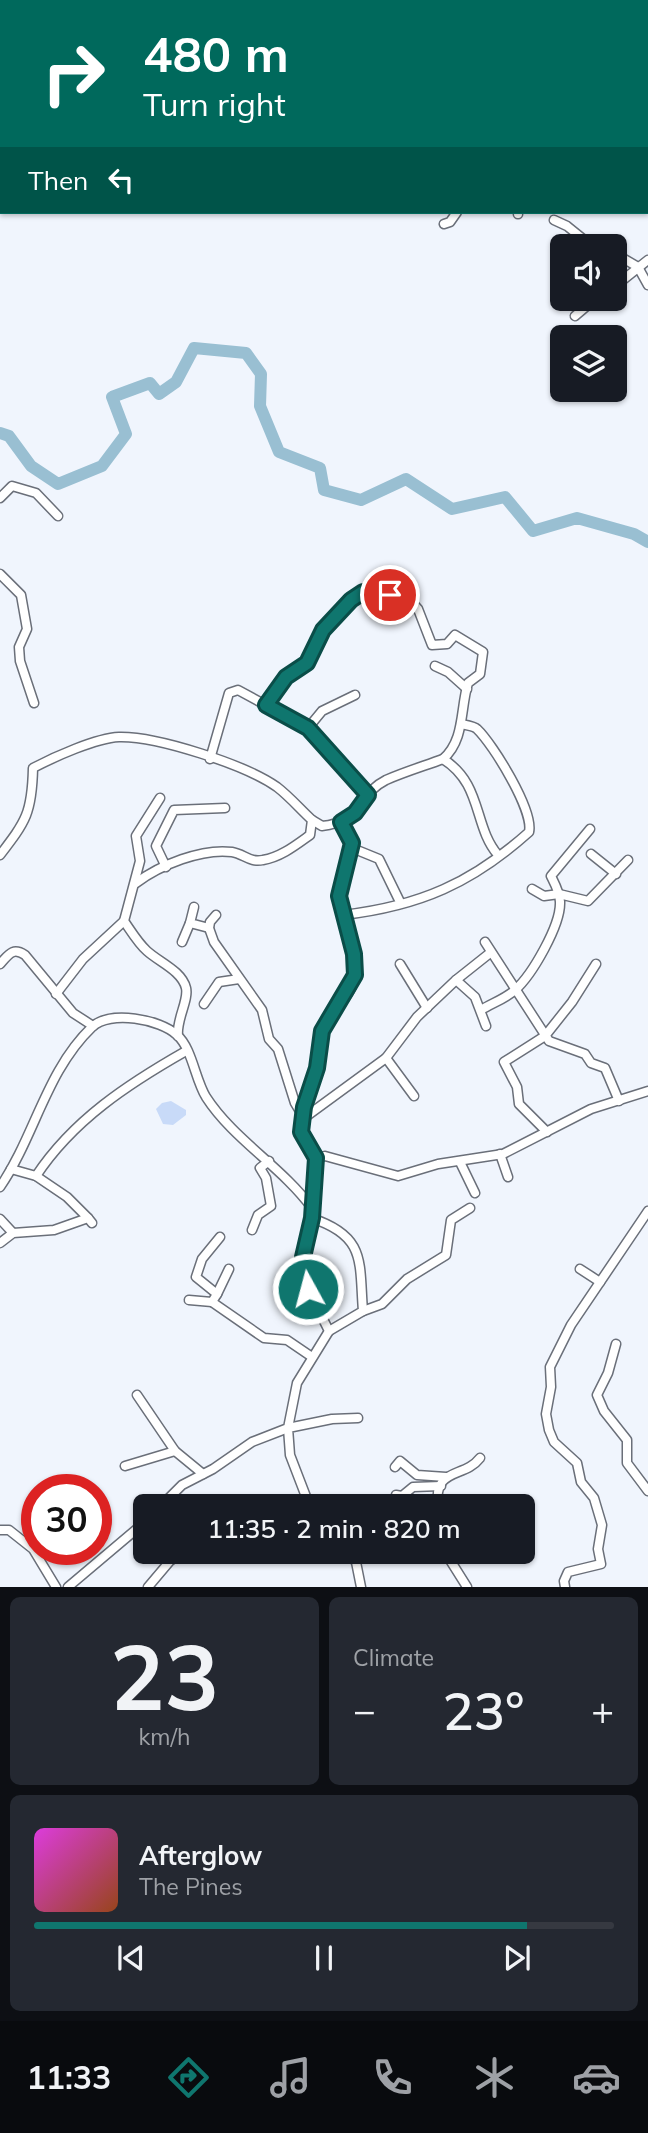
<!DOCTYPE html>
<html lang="en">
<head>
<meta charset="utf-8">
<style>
	:root { --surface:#171b24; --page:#242831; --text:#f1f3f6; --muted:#9ea1a6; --line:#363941; --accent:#0f766e }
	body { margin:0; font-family:Mulish,sans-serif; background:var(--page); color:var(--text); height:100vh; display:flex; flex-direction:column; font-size:26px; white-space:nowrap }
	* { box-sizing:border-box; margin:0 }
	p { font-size:23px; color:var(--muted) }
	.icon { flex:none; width:38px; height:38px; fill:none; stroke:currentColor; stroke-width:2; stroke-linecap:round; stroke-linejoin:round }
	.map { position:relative; height:1587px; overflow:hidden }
	.side { display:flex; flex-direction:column; gap:10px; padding:10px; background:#0d0f14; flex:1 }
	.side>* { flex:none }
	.top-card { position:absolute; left:0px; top:0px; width:649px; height:214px; box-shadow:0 2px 5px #0004; background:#00695c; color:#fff; overflow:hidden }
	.fabs { position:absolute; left:550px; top:234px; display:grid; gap:14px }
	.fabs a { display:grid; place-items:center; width:77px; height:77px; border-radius:10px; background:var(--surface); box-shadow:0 2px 5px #0004; font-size:35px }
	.speed { position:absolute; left:21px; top:1474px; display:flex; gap:14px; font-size:35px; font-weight:700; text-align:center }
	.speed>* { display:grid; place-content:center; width:91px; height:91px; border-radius:50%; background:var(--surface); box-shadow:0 2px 5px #0004; line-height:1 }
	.speed .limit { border:10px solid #d22; background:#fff; color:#111 }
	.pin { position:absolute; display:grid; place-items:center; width:60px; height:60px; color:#fff; margin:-30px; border:4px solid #fff; border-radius:50%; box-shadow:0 2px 7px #0007 }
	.me { position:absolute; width:77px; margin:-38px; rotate:353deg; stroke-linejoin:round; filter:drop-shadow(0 0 5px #0008) }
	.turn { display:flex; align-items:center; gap:24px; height:147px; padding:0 28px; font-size:32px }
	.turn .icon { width:91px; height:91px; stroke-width:2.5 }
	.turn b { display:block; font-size:49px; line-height:60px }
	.then { display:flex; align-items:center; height:66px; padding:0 28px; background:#0003; gap:14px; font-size:26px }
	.big { font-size:52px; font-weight:600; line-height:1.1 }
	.side .tile { flex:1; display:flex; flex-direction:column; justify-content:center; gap:10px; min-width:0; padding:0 24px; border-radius:10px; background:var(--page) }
	.side .dial { align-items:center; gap:0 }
	.dial b { font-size:91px; line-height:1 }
	.song { display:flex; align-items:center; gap:21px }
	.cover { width:84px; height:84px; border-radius:10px; background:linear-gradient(135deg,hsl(300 70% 55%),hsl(20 70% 35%)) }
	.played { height:7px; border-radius:4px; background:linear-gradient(90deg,var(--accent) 85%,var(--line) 85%) }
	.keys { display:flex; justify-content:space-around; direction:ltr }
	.heat { display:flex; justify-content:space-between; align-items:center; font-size:38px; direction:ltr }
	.side .tiles { flex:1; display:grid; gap:10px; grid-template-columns:1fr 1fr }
	.tile:last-child { grid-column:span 2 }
	.trip { position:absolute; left:133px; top:1494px; width:402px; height:70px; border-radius:10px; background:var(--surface); box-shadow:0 2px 5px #0004; font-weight:600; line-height:70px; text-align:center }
	.tabs { display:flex; height:112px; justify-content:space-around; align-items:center; background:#090b0e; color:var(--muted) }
	.tabs .icon { width:49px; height:49px }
	.tabs .selected { color:var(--accent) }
	.tabs b { font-size:32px; color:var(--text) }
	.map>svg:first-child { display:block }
</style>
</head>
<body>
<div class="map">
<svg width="648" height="1587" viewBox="0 0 648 1587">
	<rect width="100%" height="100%" fill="#f0f5fd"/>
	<path fill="#c8daf8" d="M 171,1101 L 186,1110 L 186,1115 L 173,1125 L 163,1124 L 156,1109 L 162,1103 Z"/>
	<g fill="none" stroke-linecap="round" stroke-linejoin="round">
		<path stroke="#99bfd2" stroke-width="12" d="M 0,433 L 9,436 L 31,466 L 58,484 L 102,466 L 126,434 L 112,397 L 150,383 L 159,394 L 176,382 L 194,348 L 246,353 L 261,374 L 260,406 L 279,452 L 320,468 L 324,490 L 361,500 L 406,479 L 452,509 L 505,497 L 533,531 L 577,518 L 634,534 L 648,542"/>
		<g stroke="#6a6f79" stroke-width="11">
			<g id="minor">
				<path d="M 18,0 L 18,2"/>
				<path d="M 215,0 L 216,2"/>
				<path d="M 247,0 L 251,2"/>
				<path d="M 490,0 L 494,2"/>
				<path d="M 180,2 L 182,0"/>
				<path d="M 285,2 L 291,0"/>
				<path d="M 507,2 L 509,0"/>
				<path d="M 591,2 L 594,0"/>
				<path d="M 648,104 L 648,103"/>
				<path d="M 518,214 L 518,212"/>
				<path d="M 554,220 L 567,226 L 593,247"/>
				<path d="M 444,224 L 450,222 L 457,212"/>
				<path d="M 614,253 L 638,267 L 648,285"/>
				<path d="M 614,287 L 648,260"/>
				<path d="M 575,316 L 595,299"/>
				<path d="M 0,498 L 12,486 L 36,493 L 58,516"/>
				<path d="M 0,574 L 21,595 L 27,629 L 19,647 L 20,661 L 34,703"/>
				<path d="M 435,666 L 448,672 L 467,689"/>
				<path d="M 266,705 L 286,677 L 307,662 L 323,630 L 356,595 L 370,592 L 409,599 L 418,609 L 432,645 L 447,644 L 455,635 L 483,652 L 480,674 L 468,683 C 460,709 465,740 443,759 C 424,766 404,772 386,780 C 358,794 359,823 322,826 L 312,820"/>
				<path d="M 308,728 L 322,711 L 355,695"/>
				<path d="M 210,759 L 229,693 L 238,690 L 308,728 L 368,795"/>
				<path d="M 443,759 C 483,784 473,826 498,855"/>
				<path d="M 160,798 L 136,836 L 140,861 L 124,921 C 131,931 138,943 147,951 C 159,962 182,971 186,988 C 189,1000 176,1020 178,1036"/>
				<path d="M 352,848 L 379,859 L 400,902"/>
				<path d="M 591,854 L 616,874"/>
				<path d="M 0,855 C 26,821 32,813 33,768 C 54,757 96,738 119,737 C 157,736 246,765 277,787 C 290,797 300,809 312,820 L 310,835 C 296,845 281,857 263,860 C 250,863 244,854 232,852 C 202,848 160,865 136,883"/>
				<path d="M 166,867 L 156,846 L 174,810 L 225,808"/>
				<path d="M 532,889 L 544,896 L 559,894 L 588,901 L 628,860"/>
				<path d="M 194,907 L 190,923 L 209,928"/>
				<path d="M 216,915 L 210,922 L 209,928 L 214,942 L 262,1010 L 269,1039 L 278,1049 L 295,1103 L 304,1118"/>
				<path d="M 343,915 C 420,906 472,883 529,832 C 534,811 493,744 477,729 C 474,726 466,725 461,724"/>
				<path d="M 182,942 L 190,923"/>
				<path d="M 485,942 L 549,1041 L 585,1054 L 591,1063 L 605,1068 L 619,1101"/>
				<path d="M 0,964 C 9,954 13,947 25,955 L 73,1013 L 93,1026"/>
				<path d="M 400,964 L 427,1008"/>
				<path d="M 456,980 L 490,953"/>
				<path d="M 56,994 L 83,959 L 124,921"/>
				<path d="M 204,1004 L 219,982 L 239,979"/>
				<path d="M 481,1010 C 492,1003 505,999 515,990 C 532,975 561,925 560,902 C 560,893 555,884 551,876 L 590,829"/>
				<path d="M 386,1058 L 414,1096"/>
				<path d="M 304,1118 C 304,1101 312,1088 316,1072 C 320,1058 317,1043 323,1029 C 331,1011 354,995 355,974 C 359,923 323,905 352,848 L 341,822"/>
				<path d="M 547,1132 L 519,1104 L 517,1087 L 504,1062 L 545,1036 L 572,1002 L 596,964"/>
				<path d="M 500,1154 L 508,1177"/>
				<path d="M 316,1158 L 301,1135 L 304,1118 L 386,1058 L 417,1017 L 456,980 L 475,997 L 486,1026"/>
				<path d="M 460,1162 L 475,1193"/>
				<path d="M 11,1169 L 36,1176 L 67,1197 L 88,1218"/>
				<path d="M 36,1176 C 73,1120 128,1084 186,1051"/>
				<path d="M 0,1187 C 35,1136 46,1071 92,1027 C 110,1010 160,1019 177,1035 C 192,1048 195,1079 206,1097 C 233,1139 282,1167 312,1208 L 304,1264 L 308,1289 L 329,1331 L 297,1383 L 288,1428 L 252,1442 L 213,1469 L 182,1485 L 160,1507"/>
				<path d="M 312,1208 L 316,1158 L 325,1156 L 398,1176 L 438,1164 L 503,1154 L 591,1109 L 648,1091"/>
				<path d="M 311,1218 C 367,1236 359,1263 363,1311 L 329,1331"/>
				<path d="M 0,1219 L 13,1233"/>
				<path d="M 252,1230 L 258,1215 L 271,1206 L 266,1178 L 260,1168 L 269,1161"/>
				<path d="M 220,1237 L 202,1259 L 196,1277 L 217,1294 L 212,1302 L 264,1338 L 287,1340 L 312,1357"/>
				<path d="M 0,1243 L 13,1233 L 54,1230 L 88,1218 L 92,1223"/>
				<path d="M 580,1269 L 600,1282"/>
				<path d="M 217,1294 L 229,1269"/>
				<path d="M 189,1300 L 212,1302"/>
				<path d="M 363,1311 L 382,1304 L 407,1279 L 446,1255 L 451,1220 L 470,1208"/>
				<path d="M 616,1344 L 608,1373 L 597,1395 L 604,1411 L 627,1440 L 627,1463 L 648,1491"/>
				<path d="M 137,1395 L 175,1451 L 203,1474"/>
				<path d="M 125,1466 L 175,1451"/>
				<path d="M 395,1467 L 400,1461 L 417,1475 L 446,1477"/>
				<path d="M 396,1495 L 402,1496 L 413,1487 L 441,1486"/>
				<path d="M 310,1507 L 290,1455 L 288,1428 L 332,1419 L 358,1418"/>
				<path d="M 438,1507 C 433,1466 464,1479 480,1458"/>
				<path d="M 0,1530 L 9,1530 L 33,1549 L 56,1587"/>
				<path d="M 347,1552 L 356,1562 L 361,1587"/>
				<path d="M 445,1552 L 467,1587"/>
				<path d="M 68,1587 L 145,1522"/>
				<path d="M 148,1587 L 170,1561 L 183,1552"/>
				<path d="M 565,1587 L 564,1581 L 568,1572 L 601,1564 L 598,1549 L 602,1525 L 594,1498 L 581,1482 L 577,1463 L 554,1442 L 549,1430 L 546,1414 L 551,1387 L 550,1367 L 571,1325 L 648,1211"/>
			</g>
		</g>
		<use href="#minor" stroke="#fff" stroke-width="8"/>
	</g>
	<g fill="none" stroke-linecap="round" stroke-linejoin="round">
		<g stroke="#0a4d48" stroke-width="18">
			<path id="route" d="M 308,1289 L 303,1257 L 312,1218 L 316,1158 L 301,1132 L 304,1107 L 317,1068 L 322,1031 L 355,975 L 354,954 L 339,896 L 352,843 L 341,822 L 355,813 L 368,795 L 308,728 L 266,705 L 286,677 L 307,663 L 323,630 L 351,600 L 363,592 L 390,595"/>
		</g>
		<use href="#route" stroke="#0f766e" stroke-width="12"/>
	</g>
</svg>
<div class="fabs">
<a><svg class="icon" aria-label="sound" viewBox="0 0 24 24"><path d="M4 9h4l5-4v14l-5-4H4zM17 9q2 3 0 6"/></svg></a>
<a><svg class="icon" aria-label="layers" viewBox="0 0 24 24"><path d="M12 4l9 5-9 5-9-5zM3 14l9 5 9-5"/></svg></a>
</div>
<div class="speed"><div class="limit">30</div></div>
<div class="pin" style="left:390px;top:595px;background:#d93025"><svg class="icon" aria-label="arrive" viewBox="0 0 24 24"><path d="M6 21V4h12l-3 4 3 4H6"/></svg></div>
<svg class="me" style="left:308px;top:1289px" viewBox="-20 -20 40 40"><circle r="17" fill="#0f766e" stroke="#fff" stroke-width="3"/><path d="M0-11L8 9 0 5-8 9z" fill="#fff"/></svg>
<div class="trip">11:35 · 2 min · 820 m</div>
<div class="top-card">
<div class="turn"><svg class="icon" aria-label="right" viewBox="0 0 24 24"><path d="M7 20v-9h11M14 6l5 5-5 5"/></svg><div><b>480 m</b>Turn right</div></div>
<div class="then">Then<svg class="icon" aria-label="left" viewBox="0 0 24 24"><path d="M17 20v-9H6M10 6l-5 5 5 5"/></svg></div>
</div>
</div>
<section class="side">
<div class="tiles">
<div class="tile dial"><b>23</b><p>km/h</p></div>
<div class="tile"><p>Climate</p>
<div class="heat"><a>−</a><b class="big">23°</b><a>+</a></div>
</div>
<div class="tile">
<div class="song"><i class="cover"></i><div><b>Afterglow</b><p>The Pines</p></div></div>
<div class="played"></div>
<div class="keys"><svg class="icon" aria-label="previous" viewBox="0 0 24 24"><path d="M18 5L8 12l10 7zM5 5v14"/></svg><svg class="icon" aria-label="pause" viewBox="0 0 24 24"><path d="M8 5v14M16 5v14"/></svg><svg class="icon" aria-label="next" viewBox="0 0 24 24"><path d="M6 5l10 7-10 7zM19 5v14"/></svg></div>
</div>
</div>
</section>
<nav class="tabs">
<b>11:33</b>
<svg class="icon selected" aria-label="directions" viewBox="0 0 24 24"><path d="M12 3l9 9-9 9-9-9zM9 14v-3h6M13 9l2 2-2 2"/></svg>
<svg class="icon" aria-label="music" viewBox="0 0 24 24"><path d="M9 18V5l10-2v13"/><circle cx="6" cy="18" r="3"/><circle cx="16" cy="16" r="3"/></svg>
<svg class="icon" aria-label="phone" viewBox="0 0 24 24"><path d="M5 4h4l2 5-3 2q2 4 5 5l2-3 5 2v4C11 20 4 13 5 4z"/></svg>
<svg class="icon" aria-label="climate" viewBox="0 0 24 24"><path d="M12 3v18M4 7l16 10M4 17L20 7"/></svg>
<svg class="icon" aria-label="car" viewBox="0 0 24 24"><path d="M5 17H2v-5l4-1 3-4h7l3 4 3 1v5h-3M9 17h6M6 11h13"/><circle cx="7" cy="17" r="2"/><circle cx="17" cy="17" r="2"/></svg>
</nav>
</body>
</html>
